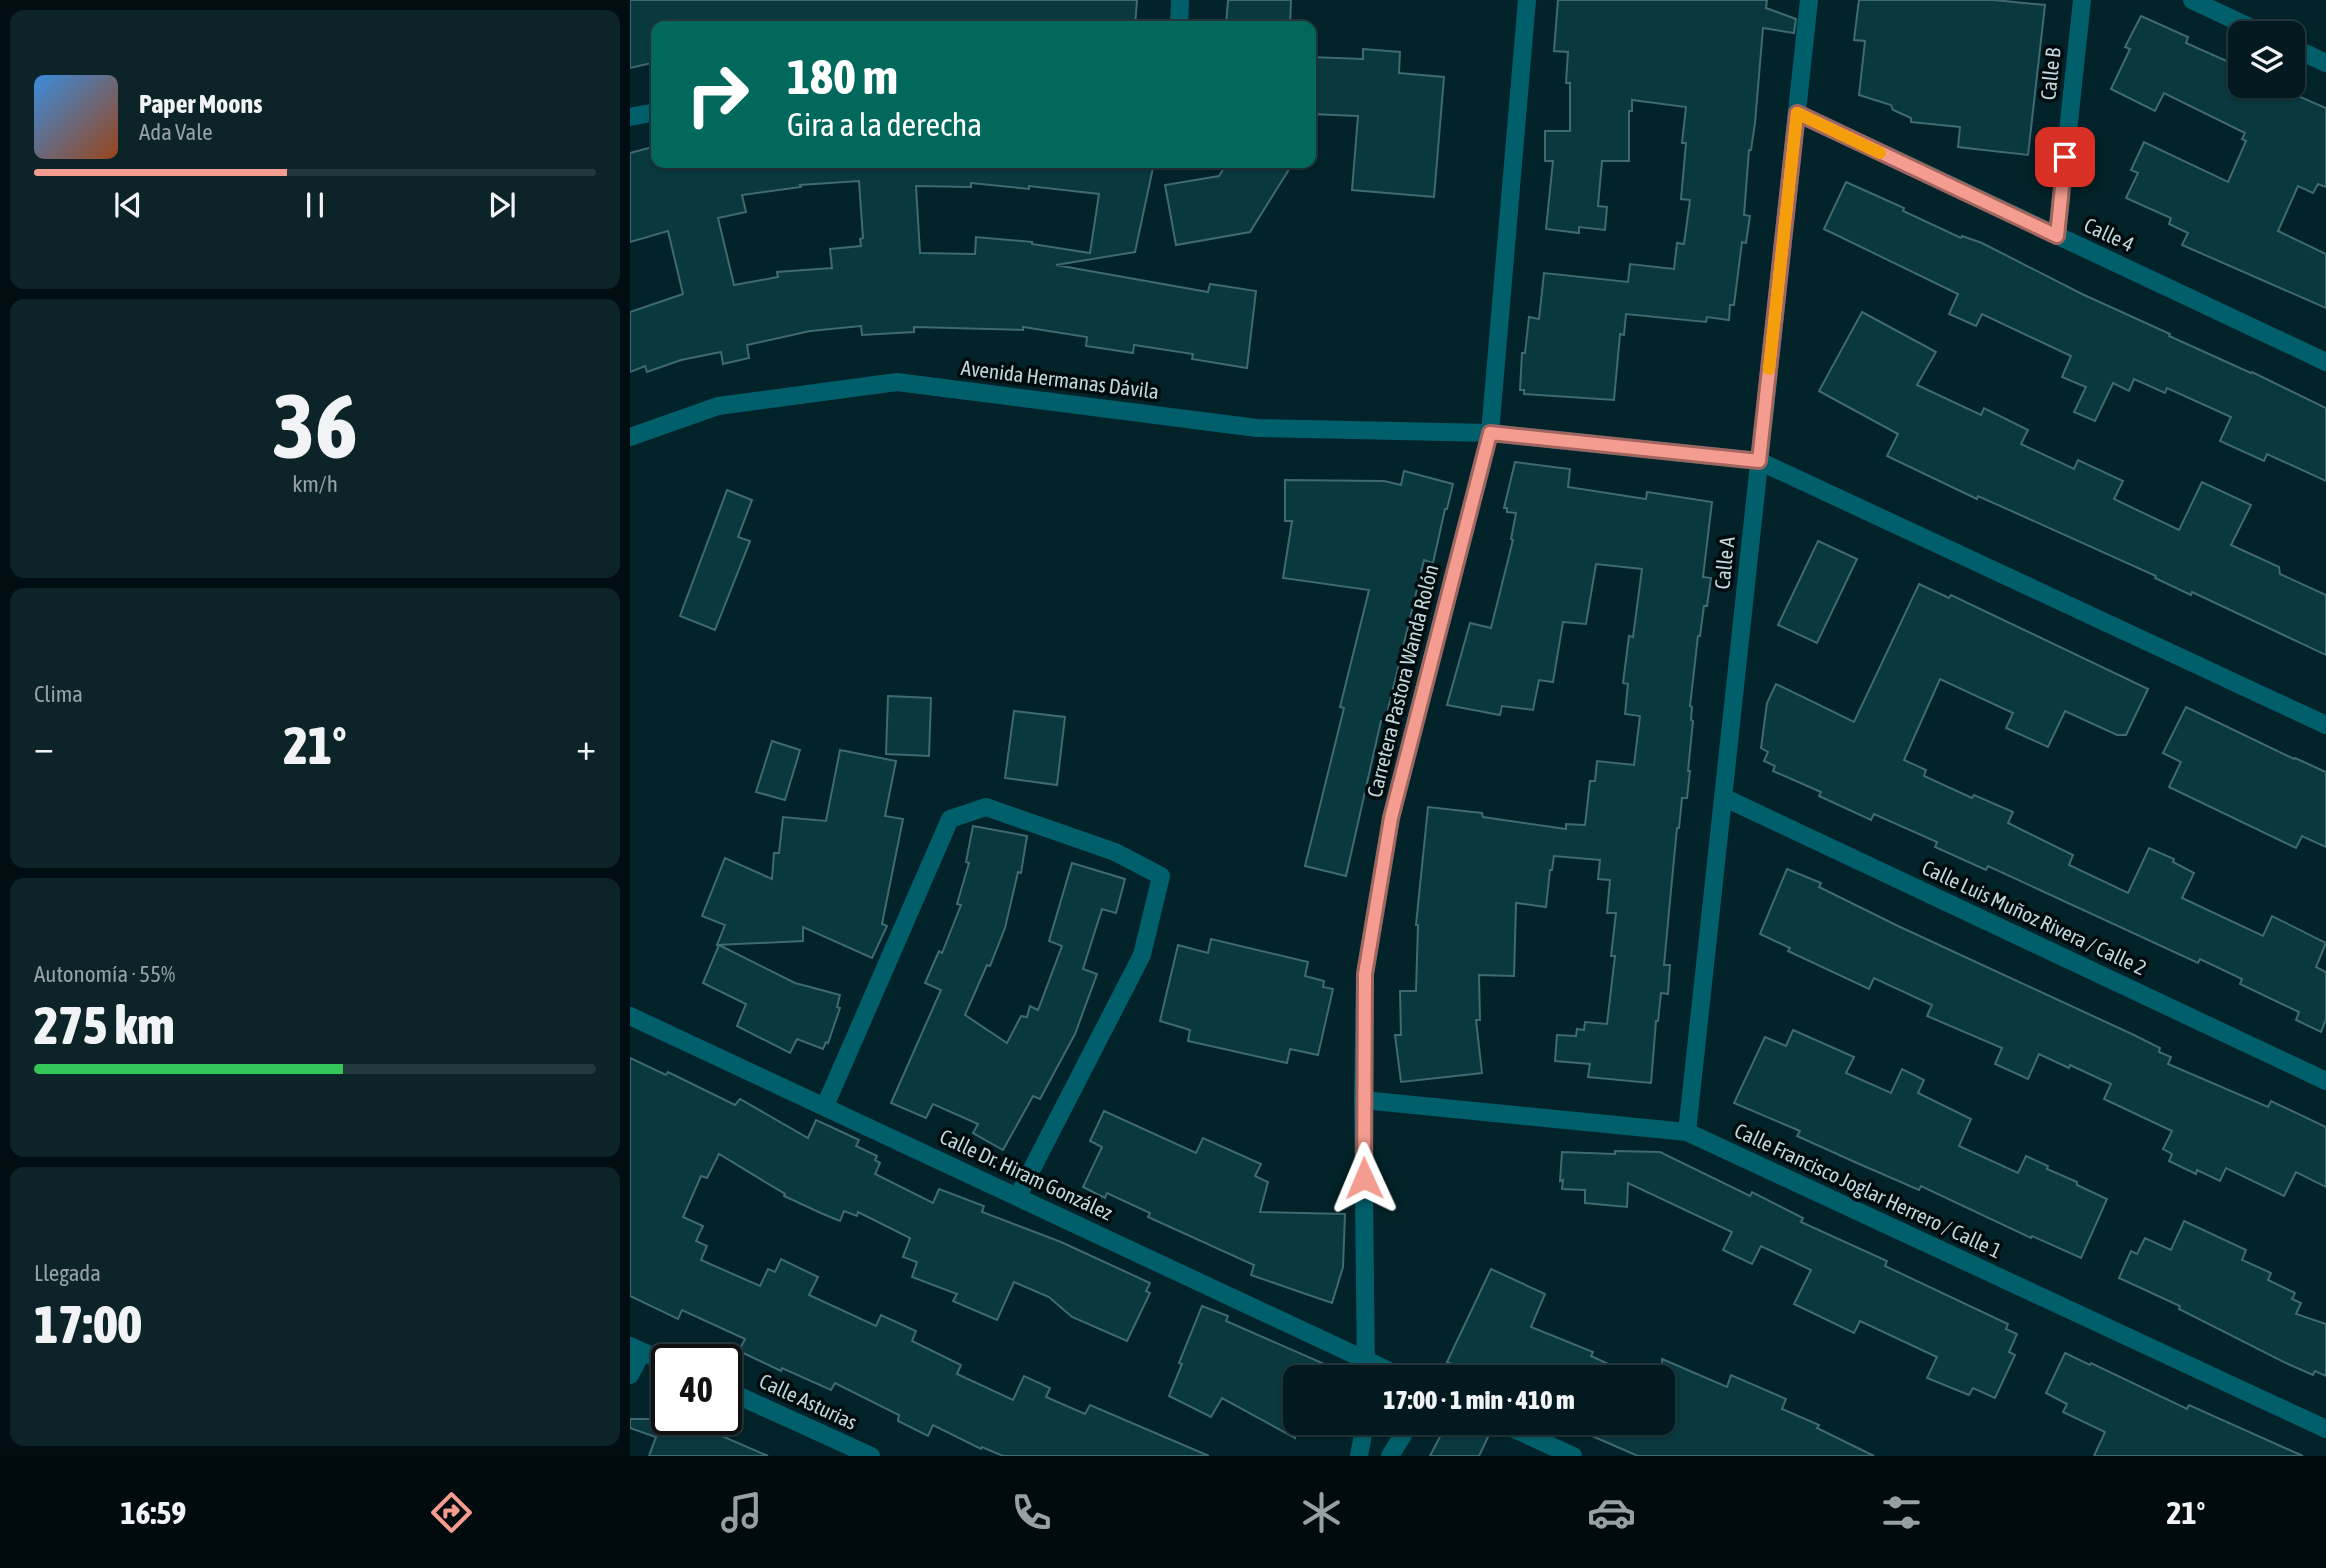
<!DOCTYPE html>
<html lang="es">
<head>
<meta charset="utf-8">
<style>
	:root { --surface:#021a1f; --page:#0c2328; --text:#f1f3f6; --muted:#96a1a4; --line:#23383d; --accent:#f59c90 }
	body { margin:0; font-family:"Asap Condensed",sans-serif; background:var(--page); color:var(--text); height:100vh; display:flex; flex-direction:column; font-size:26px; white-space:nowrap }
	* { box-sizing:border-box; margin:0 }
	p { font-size:23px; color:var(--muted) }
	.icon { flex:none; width:38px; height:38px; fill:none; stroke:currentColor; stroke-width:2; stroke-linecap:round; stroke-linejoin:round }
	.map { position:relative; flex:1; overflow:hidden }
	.sheet { display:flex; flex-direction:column; gap:10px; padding:10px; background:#010e11; width:630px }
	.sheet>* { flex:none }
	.top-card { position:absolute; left:21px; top:21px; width:665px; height:147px; border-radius:14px; box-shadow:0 2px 5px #0004,0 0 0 2px var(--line); background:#00695c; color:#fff; overflow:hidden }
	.fabs { position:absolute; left:1598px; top:21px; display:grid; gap:14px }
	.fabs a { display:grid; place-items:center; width:77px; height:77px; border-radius:14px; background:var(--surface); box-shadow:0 2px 5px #0004,0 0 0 2px var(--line); font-size:35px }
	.speed { position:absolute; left:21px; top:1344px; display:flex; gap:14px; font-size:35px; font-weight:700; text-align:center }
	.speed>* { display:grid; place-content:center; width:91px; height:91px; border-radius:50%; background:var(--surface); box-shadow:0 2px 5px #0004,0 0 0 2px var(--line); line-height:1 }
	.speed .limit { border:4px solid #111; border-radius:10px; background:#fff; color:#111 }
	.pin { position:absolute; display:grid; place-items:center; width:60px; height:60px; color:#fff; margin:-30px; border-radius:14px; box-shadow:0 4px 10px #0006 }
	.me { position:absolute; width:77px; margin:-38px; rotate:359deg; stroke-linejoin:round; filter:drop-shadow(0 0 5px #0008) }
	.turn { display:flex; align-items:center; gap:24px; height:147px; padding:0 21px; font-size:32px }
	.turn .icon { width:91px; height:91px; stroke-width:2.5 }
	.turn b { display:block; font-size:49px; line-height:60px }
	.big { font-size:52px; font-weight:800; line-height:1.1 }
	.sheet .tile { flex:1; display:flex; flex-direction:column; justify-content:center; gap:10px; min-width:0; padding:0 24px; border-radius:14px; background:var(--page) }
	.sheet .dial { align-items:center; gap:0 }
	.dial b { font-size:91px; line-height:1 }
	.song { display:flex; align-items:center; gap:21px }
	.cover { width:84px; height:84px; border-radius:10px; background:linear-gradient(135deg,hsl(210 70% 55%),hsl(20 70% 35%)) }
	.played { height:7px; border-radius:4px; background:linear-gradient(90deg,var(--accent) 45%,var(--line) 45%) }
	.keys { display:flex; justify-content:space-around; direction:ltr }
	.heat { display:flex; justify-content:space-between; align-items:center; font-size:38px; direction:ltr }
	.charge { height:10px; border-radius:5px; background:linear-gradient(90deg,#34c759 55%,var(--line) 0) }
	.trip { position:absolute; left:653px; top:1365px; width:392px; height:70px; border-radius:14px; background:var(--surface); box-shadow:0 2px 5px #0004,0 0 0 2px var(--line); font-weight:800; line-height:70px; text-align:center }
	.menu { display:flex; height:112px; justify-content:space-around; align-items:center; background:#010a0c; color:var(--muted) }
	.menu .icon { width:49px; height:49px }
	.menu .selected { color:var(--accent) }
	.menu b { font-size:32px; color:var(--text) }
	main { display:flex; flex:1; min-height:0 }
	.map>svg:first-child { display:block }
</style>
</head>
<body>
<main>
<section class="sheet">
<div class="tile">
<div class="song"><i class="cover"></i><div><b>Paper Moons</b><p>Ada Vale</p></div></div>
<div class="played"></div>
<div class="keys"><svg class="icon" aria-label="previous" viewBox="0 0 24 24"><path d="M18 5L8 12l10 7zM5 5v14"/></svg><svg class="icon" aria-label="pause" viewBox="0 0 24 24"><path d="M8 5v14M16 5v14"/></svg><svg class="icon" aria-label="next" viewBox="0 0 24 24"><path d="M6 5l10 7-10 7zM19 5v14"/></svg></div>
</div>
<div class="tile dial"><b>36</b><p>km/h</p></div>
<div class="tile"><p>Clima</p>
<div class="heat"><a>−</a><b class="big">21°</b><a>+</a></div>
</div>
<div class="tile"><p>Autonomía · 55%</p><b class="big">275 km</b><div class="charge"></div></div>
<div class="tile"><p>Llegada</p><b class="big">17:00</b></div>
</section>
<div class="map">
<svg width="1696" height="1456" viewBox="0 0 1696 1456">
	<rect width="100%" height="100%" fill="#022329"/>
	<g fill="#09383f" stroke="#3f6a71" stroke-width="2" fill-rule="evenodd">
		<path d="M 0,0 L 507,0 L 505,26 L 26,26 L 26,62 L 0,68 Z"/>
		<path d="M 598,0 L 661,0 L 660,26 L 596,26 Z"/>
		<path d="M 928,0 L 1137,0 L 1136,8 L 1166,19 L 1164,33 L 1133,28 L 1125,123 L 1121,150 L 1119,150 L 1114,215 L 1120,216 L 1116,243 L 1112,242 L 1104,305 L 1100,305 L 1099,320 L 1077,317 L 1076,322 L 996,314 L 994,335 L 990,334 L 984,400 L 894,394 L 894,390 L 890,390 L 892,353 L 895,353 L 899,317 L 909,319 L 914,273 L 998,282 L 1000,264 L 1044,269 L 1047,243 L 1054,244 L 1060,200 L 1051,199 L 1056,143 L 1052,143 L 1056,107 L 1002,100 L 1002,111 L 999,111 L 999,161 L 972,161 L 968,206 L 977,207 L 975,230 L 949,227 L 949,233 L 916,229 L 923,161 L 915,161 L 915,131 L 940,131 L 940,83 L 936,83 L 938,52 L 924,51 Z"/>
		<path d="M 1229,0 L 1364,0 L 1415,5 L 1398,155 L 1328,147 L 1330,127 L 1281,122 L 1281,118 L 1263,110 L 1261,105 L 1229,95 L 1235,41 L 1224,40 Z"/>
		<path d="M 1511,16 L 1558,37 L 1556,43 L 1610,67 L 1610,86 L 1645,86 L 1696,108 L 1696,187 L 1688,184 L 1683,193 L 1668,186 L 1648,231 L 1696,254 L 1696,308 L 1552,245 L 1558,233 L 1539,224 L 1541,218 L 1496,198 L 1508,173 L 1501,170 L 1514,142 L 1598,182 L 1616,141 L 1612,139 L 1615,133 L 1534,93 L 1525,111 L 1481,89 L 1500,49 L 1495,47 Z"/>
		<path d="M 733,49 L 770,52 L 769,73 L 814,77 L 804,197 L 722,190 L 728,116 L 681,114 L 681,57 L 733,59 Z"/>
		<path d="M 26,146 L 26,163 L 524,163 L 505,252 L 426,265 L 578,292 L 580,284 L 626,291 L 617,368 L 562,359 L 563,354 L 504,345 L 503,353 L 456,346 L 457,337 L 393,327 L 393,330 L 284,327 L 284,332 L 232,335 L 231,326 L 180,331 L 117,345 L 119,358 L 93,364 L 91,352 L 51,360 L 17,372 L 15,366 L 0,372 L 0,312 L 53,294 L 38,231 L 0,242 L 0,153 ZM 229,181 L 233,238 L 230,239 L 231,246 L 200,249 L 202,268 L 147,272 L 148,277 L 104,285 L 88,218 L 116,212 L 112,195 L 171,187 L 170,185 ZM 341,183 L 399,189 L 399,186 L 469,194 L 460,253 L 402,244 L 402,242 L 346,237 L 345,254 L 290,253 L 286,186 L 341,187 Z"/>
		<path d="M 597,163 L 663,163 L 620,232 L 546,245 L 535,185 L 589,176 Z"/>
		<path d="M 1216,182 L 1274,208 L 1273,211 L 1331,238 L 1332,236 L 1352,243 L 1452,294 L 1540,334 L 1539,336 L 1621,373 L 1622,372 L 1696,408 L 1696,481 L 1637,454 L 1634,461 L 1590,441 L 1601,417 L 1537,388 L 1535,393 L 1504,379 L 1499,391 L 1483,383 L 1465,421 L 1444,412 L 1456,387 L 1432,377 L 1441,356 L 1352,314 L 1346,326 L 1319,314 L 1328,294 L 1194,229 Z"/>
		<path d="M 1232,312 L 1306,352 L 1287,385 L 1351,415 L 1354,408 L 1398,430 L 1391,444 L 1444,469 L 1448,460 L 1493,481 L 1484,499 L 1549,530 L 1572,482 L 1621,505 L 1601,545 L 1649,567 L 1650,574 L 1696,595 L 1696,655 L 1562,592 L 1561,595 L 1525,578 L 1526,576 L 1348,496 L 1347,499 L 1257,456 L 1268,434 L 1189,391 Z"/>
		<path d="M 885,462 L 940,469 L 938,487 L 1016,499 L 1017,492 L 1082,502 L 1073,577 L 1081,578 L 1077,606 L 1074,606 L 1070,636 L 1068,636 L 1060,706 L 1062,707 L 1061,720 L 1063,721 L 1058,771 L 1060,771 L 1057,798 L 1052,798 L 1049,828 L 1047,828 L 1040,901 L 1034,965 L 1040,965 L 1038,994 L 1031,993 L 1028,1021 L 1026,1021 L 1021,1083 L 958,1077 L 960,1064 L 925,1061 L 927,1035 L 946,1036 L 947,1029 L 954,1030 L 955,1022 L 977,1024 L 985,956 L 981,956 L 986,913 L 977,913 L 980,880 L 968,879 L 970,860 L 924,856 L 922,870 L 920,870 L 916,907 L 886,903 L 884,976 L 849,975 L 850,1020 L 846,1020 L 852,1073 L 771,1082 L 765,1035 L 771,1035 L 770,991 L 786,991 L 788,925 L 786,925 L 798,807 L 852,813 L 853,817 L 936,829 L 936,824 L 955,825 L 960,781 L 965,781 L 967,761 L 1004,765 L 1010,716 L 995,714 L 998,684 L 993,683 L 999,636 L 1003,637 L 1012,569 L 966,564 L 956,624 L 933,622 L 923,682 L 909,680 L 903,710 L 872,706 L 870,715 L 817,705 L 840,623 L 861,628 L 883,540 L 881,539 L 886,513 L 877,512 L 877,508 L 874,508 Z"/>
		<path d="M 774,471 L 823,484 L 817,509 L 815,509 L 803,563 L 794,560 L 755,722 L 751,721 L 716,876 L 675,866 L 714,708 L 710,707 L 739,590 L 653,578 L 662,521 L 655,521 L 655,480 L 754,481 L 771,485 Z"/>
		<path d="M 97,490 L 122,500 L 108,537 L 120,541 L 85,630 L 50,616 Z"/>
		<path d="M 1188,541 L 1227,559 L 1187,643 L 1148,625 Z"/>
		<path d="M 1289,584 L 1319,598 L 1321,595 L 1518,689 L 1496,735 L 1487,735 L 1435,711 L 1418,747 L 1376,728 L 1383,713 L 1310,679 L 1274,760 L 1296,770 L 1294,776 L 1342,798 L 1344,795 L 1383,812 L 1378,823 L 1443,855 L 1439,865 L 1498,893 L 1519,848 L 1544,859 L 1543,862 L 1564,873 L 1552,898 L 1633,936 L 1642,916 L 1696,943 L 1686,967 L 1696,972 L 1696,1019 L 1691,1032 L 1666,1020 L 1669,1012 L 1610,984 L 1612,979 L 1570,959 L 1568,963 L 1358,866 L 1356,870 L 1305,847 L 1307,842 L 1244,814 L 1241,820 L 1189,796 L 1191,792 L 1143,771 L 1145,766 L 1134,761 L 1138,752 L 1131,748 L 1137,703 L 1146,684 L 1224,722 Z"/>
		<path d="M 258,696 L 301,698 L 299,756 L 256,754 Z"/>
		<path d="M 1556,707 L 1664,759 L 1665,758 L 1696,772 L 1696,847 L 1672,836 L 1666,848 L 1539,787 L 1551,762 L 1533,753 Z"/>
		<path d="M 384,711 L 435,717 L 427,785 L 375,778 Z"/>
		<path d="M 142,741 L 170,750 L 155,800 L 126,792 Z"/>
		<path d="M 210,750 L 266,761 L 255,816 L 273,819 L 252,924 L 257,926 L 242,958 L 173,927 L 173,941 L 87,945 L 95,925 L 72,916 L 95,858 L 142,879 L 144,853 L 149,853 L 153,817 L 196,821 Z"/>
		<path d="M 343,826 L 397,836 L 391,873 L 388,872 L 375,928 L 360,966 L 357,965 L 335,1015 L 377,1043 L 391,1016 L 397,1017 L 400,1006 L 408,1010 L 432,946 L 419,941 L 442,863 L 495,879 L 486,913 L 472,909 L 453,969 L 467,974 L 445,1034 L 410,1099 L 403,1096 L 373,1150 L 343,1133 L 348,1124 L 303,1104 L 296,1118 L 261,1103 L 311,990 L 295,983 L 309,951 L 312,953 L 331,905 L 327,904 L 339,863 L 336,862 Z"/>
		<path d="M 1157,869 L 1191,883 L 1189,887 L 1268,926 L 1504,1035 L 1530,1048 L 1529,1052 L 1541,1057 L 1538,1064 L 1638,1107 L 1641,1101 L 1696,1127 L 1696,1187 L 1666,1172 L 1654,1196 L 1596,1168 L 1590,1181 L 1567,1170 L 1566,1174 L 1539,1161 L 1542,1154 L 1533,1149 L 1542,1131 L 1474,1099 L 1481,1084 L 1440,1065 L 1439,1068 L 1409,1054 L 1398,1079 L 1365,1064 L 1372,1048 L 1297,1016 L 1302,1005 L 1244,978 L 1239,989 L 1158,951 L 1160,948 L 1130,934 Z"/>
		<path d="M 581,939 L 678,962 L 675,976 L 694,981 L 693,987 L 703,989 L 688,1055 L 660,1049 L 657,1063 L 558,1041 L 560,1030 L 530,1021 L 548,945 L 578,953 Z"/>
		<path d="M 89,945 L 165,983 L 210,995 L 207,1007 L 210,1008 L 198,1043 L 196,1042 L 193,1049 L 167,1039 L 160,1053 L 107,1026 L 116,1004 L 73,983 Z"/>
		<path d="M 1163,1030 L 1224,1057 L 1216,1073 L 1261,1093 L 1272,1069 L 1294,1080 L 1288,1093 L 1341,1119 L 1329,1146 L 1388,1173 L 1396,1156 L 1418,1166 L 1417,1169 L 1447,1182 L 1447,1185 L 1477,1199 L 1451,1258 L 1402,1236 L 1401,1238 L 1291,1186 L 1289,1190 L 1227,1163 L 1167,1136 L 1170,1131 L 1104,1103 L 1135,1037 L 1156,1046 Z"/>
		<path d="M 0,1058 L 36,1075 L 38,1072 L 105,1105 L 110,1099 L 178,1138 L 186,1120 L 212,1132 L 229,1140 L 226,1146 L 247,1156 L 245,1160 L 250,1163 L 245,1174 L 303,1203 L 309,1189 L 354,1206 L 352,1212 L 431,1242 L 520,1283 L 516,1291 L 520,1293 L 497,1341 L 442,1317 L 419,1297 L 384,1282 L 367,1320 L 323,1301 L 327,1294 L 282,1277 L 287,1262 L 273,1257 L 280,1238 L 228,1212 L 227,1216 L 214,1211 L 210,1221 L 193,1214 L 154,1196 L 155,1194 L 89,1154 L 77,1178 L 71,1176 L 53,1217 L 73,1226 L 66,1241 L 77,1246 L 71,1260 L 130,1286 L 138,1269 L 145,1272 L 151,1259 L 188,1277 L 179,1295 L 246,1326 L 251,1315 L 286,1331 L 282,1341 L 331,1365 L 327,1374 L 383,1400 L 394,1376 L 420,1388 L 416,1397 L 455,1414 L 460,1405 L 579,1456 L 373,1456 L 352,1447 L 351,1449 L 303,1425 L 298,1436 L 268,1421 L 269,1415 L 205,1383 L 201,1390 L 152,1368 L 151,1371 L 109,1351 L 115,1339 L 52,1310 L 48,1319 L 0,1296 Z"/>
		<path d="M 474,1111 L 566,1153 L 573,1138 L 631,1164 L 625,1176 L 638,1182 L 630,1212 L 715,1214 L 713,1267 L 702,1303 L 621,1275 L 624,1265 L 518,1217 L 520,1213 L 477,1193 L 475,1198 L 453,1187 L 472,1147 L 460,1141 Z"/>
		<path d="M 985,1151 L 1030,1152 L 1120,1196 L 1122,1192 L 1173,1218 L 1171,1222 L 1257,1261 L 1255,1266 L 1378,1324 L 1376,1329 L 1387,1334 L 1379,1352 L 1385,1355 L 1365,1398 L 1343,1388 L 1339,1395 L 1297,1378 L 1307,1357 L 1230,1321 L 1224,1333 L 1164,1304 L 1181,1270 L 1131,1246 L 1122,1264 L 1093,1250 L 1102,1232 L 998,1183 L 997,1207 L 955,1203 L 955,1190 L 932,1189 L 933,1180 L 930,1181 L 932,1152 L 985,1154 Z"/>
		<path d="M 1554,1221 L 1616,1250 L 1612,1260 L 1641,1273 L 1638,1280 L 1665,1293 L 1662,1299 L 1671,1303 L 1666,1314 L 1696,1324 L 1696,1376 L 1685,1371 L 1683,1375 L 1658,1364 L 1549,1309 L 1550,1306 L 1489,1278 L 1501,1251 L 1507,1254 L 1515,1238 L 1541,1250 Z"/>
		<path d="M 861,1269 L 915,1294 L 901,1327 L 963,1352 L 961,1356 L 1006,1377 L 850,1377 L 817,1362 Z"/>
		<path d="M 572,1306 L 598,1316 L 596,1321 L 724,1377 L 665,1377 L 665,1438 L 592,1398 L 581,1417 L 539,1396 L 552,1364 L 549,1363 Z"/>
		<path d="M 1435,1353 L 1460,1365 L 1461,1363 L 1557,1409 L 1559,1405 L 1673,1456 L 1464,1456 L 1475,1432 L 1433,1412 L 1437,1404 L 1416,1393 Z"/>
		<path d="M 1032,1359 L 1097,1387 L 1101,1375 L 1156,1399 L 1152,1409 L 1189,1425 L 1187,1428 L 1244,1456 L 1008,1456 L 932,1423 L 1032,1423 Z"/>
		<path d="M 0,1419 L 93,1419 L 87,1434 L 138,1456 L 19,1456 L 26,1437 L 0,1428 Z"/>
		<path d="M 817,1423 L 827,1423 L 858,1437 L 849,1456 L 800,1456 Z"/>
	</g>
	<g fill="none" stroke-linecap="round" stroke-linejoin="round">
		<g stroke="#005f6b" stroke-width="18">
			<path d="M 1562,0 L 1632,33"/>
			<path d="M 549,26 L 550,0"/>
			<path d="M 1662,47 L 1696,63"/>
			<path d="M 1167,113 L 1696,362"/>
			<path d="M 0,117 L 26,112"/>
			<path d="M 1427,235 L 1452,0"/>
			<path d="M 1093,797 L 1696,1081"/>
			<path d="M 733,1100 L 1057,1132 L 1696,1429"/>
			<path d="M 195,1106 L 320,819 L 356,807 L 485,852 L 531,876 L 512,955 L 388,1196"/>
			<path d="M 1057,1132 L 1179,0"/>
			<path d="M 0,1346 L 37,1363"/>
			<path d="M 0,1375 L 12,1352"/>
			<path d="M 96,1390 L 241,1456"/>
		</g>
		<g stroke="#005f6b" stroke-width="18">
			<path d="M 0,437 L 88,406 L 267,382 L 627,428 L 860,433 L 1129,461 L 1696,725"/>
			<path d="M 0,1016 L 772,1377"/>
			<path d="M 736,1377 L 733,1100 L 735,974 L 761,818 L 860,433 L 897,0"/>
			<path d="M 871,1423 L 943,1456"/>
			<path d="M 729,1456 L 735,1423"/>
			<path d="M 760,1456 L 780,1423"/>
		</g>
	</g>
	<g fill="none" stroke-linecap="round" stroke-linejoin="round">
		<g stroke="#9f655e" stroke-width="18">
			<path id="route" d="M 734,1178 L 735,974 L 761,818 L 860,433 L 1129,461 L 1167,113 L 1427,236 L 1435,157"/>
		</g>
		<use href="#route" stroke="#f59c90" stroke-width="12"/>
		<path stroke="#f59e0b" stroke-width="12" d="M 1139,369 L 1167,113 L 1250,153"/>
	</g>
	<g text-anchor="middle" stroke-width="7" stroke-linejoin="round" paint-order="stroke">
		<g font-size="21" fill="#c1d7db" stroke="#000b0e">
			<text transform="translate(1421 74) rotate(-84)" y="7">Calle B</text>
			<text transform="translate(1479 235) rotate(25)" y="7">Calle 4</text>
			<text transform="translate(430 380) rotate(7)" y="7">Avenida Hermanas Dávila</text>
			<text transform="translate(1095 563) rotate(-84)" y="7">Calle A</text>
			<text transform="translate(773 681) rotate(-76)" y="7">Carretera Pastora Wanda Rolón</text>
			<text transform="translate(1404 918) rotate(25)" y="7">Calle Luis Muñoz Rivera / Calle 2</text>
			<text transform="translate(396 1175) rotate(25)" y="7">Calle Dr. Hiram González</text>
			<text transform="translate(1238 1191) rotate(25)" y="7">Calle Francisco Joglar Herrero / Calle 1</text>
			<text transform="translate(178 1402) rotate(25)" y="7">Calle Asturias</text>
		</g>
	</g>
</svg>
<div class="fabs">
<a><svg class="icon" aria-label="layers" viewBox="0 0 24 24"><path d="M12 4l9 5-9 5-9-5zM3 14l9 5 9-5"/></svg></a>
</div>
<div class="speed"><div class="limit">40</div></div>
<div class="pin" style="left:1435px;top:157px;background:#d93025"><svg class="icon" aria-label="arrive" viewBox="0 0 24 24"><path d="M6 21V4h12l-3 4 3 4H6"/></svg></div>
<svg class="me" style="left:734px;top:1178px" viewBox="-20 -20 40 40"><path d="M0-17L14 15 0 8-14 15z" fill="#f59c90" stroke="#fff" stroke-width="4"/></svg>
<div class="trip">17:00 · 1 min · 410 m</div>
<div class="top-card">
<div class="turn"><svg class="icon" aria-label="right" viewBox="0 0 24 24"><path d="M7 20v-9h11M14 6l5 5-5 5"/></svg><div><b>180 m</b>Gira a la derecha</div></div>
</div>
</div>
</main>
<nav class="menu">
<b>16:59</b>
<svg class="icon selected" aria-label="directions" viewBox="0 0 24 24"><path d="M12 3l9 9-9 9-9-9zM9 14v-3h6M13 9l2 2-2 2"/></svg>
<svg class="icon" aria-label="music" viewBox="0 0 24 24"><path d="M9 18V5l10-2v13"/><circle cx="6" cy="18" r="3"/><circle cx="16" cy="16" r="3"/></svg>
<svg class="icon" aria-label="phone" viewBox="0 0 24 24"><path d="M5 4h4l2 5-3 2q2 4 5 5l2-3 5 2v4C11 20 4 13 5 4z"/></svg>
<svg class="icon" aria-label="climate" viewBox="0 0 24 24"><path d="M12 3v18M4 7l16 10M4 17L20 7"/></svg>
<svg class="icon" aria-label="car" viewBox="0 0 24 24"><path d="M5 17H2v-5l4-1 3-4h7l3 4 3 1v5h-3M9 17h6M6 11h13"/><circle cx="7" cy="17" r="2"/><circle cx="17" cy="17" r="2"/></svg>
<svg class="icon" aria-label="filters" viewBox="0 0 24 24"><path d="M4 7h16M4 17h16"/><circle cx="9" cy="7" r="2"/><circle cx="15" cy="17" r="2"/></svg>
<b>21°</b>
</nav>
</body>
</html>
